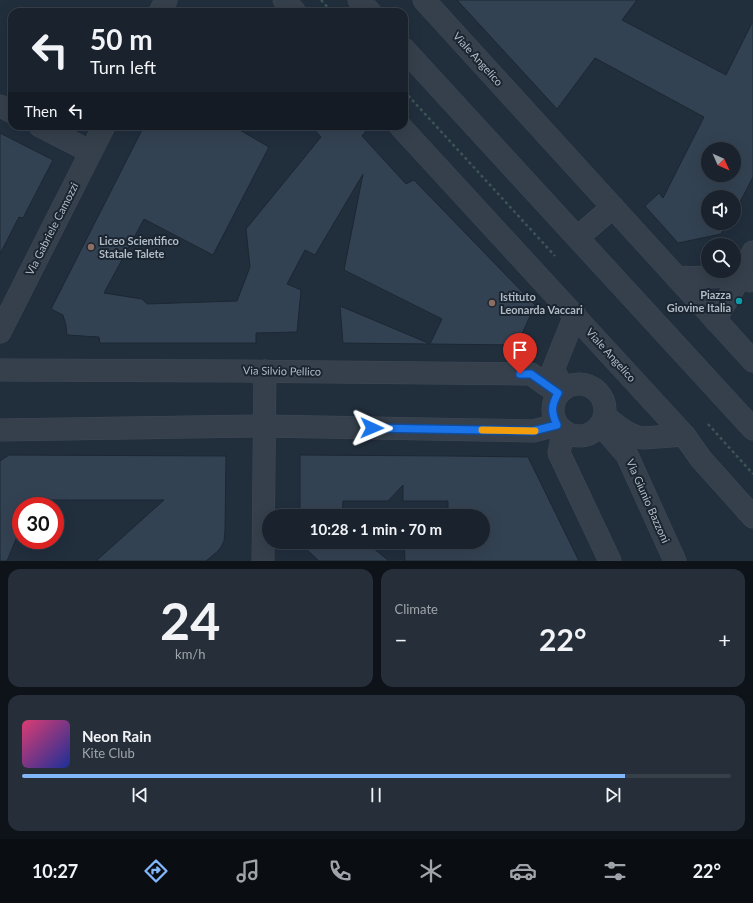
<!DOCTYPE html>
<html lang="en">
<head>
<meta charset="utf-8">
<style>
	:root { --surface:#19222d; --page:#262f39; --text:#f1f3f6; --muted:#9fa4aa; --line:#373f49; --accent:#82b7fb }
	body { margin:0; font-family:Lato,sans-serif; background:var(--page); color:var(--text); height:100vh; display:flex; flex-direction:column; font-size:15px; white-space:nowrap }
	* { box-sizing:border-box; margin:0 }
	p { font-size:13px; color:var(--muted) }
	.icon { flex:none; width:22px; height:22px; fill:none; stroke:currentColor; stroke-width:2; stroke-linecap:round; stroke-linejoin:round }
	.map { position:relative; height:561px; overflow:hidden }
	.side { display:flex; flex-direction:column; gap:8px; padding:8px; background:#0e1319; flex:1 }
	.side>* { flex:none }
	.hud { position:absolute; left:8px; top:8px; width:400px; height:122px; border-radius:12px; box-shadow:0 4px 16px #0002,0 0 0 1px var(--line); background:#19222d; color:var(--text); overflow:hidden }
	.needle { width:26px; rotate:135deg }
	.controls { position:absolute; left:701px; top:142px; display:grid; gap:8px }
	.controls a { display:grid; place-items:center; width:40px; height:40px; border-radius:50%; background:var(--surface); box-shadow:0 4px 16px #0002,0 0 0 1px var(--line); font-size:20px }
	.speed { position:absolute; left:12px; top:497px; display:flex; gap:8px; font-size:20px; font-weight:700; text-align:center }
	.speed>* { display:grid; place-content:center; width:52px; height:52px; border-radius:50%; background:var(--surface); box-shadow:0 4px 16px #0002,0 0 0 1px var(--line); line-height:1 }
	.speed .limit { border:6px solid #d22; background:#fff; color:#111 }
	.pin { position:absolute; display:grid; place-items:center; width:34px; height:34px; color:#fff; margin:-41px -17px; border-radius:50% 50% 50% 0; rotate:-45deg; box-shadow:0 0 4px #0007 }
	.pin .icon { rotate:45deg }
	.me { position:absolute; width:44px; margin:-22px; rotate:91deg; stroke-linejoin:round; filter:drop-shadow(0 0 3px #0008) }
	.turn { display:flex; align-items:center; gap:14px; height:84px; padding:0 16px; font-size:18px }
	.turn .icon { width:52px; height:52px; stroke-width:2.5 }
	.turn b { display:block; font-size:28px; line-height:34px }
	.then { display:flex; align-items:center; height:38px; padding:0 16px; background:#0003; gap:8px; font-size:15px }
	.big { font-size:30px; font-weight:700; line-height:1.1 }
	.side .card { flex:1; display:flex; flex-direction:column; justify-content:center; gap:6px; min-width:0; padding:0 14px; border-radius:12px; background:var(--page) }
	.side .dial { align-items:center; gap:0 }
	.dial b { font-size:52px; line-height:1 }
	.song { display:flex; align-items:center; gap:12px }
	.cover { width:48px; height:48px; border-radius:6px; background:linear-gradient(135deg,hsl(340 70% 55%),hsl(230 70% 35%)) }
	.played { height:4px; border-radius:2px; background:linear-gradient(90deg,var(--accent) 85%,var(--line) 85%) }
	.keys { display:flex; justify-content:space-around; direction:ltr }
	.heat { display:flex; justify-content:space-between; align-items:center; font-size:22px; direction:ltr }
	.side .tiles { flex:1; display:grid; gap:8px; grid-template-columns:1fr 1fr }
	.card:last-child { grid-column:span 2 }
	.trip { position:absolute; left:262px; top:509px; width:228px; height:40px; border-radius:20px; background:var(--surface); box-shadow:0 4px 16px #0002,0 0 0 1px var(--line); font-weight:700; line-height:40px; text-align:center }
	.tabs { display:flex; height:64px; justify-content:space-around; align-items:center; background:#0a0e12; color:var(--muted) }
	.tabs .icon { width:28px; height:28px }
	.tabs .selected { color:var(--accent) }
	.tabs b { font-size:18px; color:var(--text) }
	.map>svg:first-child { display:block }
</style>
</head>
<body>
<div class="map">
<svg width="753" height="561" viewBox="0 0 753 561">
	<rect width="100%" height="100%" fill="#212e3c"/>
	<g fill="#334252" stroke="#1d2733" fill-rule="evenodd">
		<path d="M 457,0 L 637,0 L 622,20 L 726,75 L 753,21 L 753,177 L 740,202 L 738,201 L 734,209 L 734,197 L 708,197 L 708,223 L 727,223 L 721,234 L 678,243 L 645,206 L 659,193 L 663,198 L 704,117 L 595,58 L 557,109 ZM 708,149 L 734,149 L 734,175 L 708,175 Z"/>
		<path d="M 144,126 L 233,126 L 269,147 L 213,255 L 144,219 L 104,293 L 142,299 L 147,304 L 237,301 L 250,267 L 246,229 L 321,137 L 311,126 L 370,126 L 362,136 L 406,184 L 414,180 L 535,305 L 517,345 L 430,344 L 442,319 L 344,270 L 363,174 L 315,255 L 305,250 L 287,284 L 301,290 L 297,332 L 256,333 L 256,343 L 100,343 L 99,337 L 67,335 L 66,325 L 63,315 L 51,309 Z"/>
		<path d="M 0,133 L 53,160 L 23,218 L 19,217 L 0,254 Z"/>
		<path d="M 340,306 L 428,343 L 428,344 L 343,343 Z"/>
		<path d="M 9,455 L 226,456 L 225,531 L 224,541 L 221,547 L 218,551 L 206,561 L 96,561 L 164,500 L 39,500 L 31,506 L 21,506 L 21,527 L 7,561 L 0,561 L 0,461 Z"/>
		<path d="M 300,455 L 448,456 L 528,457 L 579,561 L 405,561 L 404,542 L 483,542 L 483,516 L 448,516 L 448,501 L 403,501 L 403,485 L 388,501 L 343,501 L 342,516 L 300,516 Z"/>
		<path d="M 301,542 L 366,542 L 389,561 L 319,561 L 303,546 Z"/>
	</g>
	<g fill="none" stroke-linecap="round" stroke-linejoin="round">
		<g stroke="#3f4955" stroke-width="23">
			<g id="minor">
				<path d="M 284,0 L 295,12"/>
				<path d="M 359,0 L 370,12"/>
				<path d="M 424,0 L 753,361"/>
				<path d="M 160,12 L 166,0"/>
				<path d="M 404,49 L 753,429"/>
				<path d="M 0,106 L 12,112"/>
				<path d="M 40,126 L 91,152"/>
				<path d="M 400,126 L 684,435 L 701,459 L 753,517"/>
				<path d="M 578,237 L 613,207"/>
				<path d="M 677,278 L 741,276 L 750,281"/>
				<path d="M 715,320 L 741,276 L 753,252"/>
				<path d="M 0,332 L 104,126"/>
				<path d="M 0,370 L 240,371 L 531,374 L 558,393"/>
				<circle cx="579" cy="410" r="26"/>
				<path d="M 564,388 L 553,370 L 575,315"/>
				<path d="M 605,416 C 616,425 628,436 643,438 L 684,435"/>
				<path d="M 601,425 L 627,455 L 675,561"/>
				<path d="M 0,430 L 264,426 L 533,431 L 557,425"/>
				<path d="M 563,432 L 559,453 L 610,561"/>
				<path d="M 263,561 L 265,371"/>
			</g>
		</g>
		<g stroke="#3c5455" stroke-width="2.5" stroke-dasharray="3 3" stroke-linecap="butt">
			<path d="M 321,0 L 332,12"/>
			<path d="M 404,91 L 555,256"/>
			<path d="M 708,424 L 753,474"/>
		</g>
		<use href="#minor" stroke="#35404c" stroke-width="22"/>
	</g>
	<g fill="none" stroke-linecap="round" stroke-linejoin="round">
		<g stroke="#114b97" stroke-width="10">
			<path id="route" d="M 372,428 L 533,431 L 557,425 C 551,412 551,406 558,393 L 531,374 L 520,374"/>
		</g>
		<use href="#route" stroke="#1a73e8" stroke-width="7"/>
		<path stroke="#f59e0b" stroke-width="7" d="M 482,430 L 535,431"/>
	</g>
	<g fill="#8d6e63" stroke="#1b2530" stroke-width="1.5">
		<circle cx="91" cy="247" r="4"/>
		<circle cx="492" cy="303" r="4"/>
	</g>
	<circle fill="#0f9aa8" stroke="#1b2530" stroke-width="1.5" cx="739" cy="301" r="4"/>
	<g text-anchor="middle" stroke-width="4" stroke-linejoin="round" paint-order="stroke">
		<g font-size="11" fill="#b0bbc8" stroke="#1b2530">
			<text transform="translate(478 59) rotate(48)" y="4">Viale Angelico</text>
			<text transform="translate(52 229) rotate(-63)" y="4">Via Gabriele Camozzi</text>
			<text transform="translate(611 355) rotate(48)" y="4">Viale Angelico</text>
			<text transform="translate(282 371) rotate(1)" y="4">Via Silvio Pellico</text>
			<text transform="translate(648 501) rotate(66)" y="4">Via Giunio Bazzoni</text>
		</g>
		<g font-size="11" font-weight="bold" fill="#b0bbc8" stroke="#1b2530" text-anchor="start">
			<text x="99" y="245">Liceo Scientifico<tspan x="99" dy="13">Statale Talete</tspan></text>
			<text x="731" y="299" text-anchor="end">Piazza<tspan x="731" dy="13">Giovine Italia</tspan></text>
			<text x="500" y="301">Istituto<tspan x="500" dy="13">Leonarda Vaccari</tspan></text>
		</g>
	</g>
</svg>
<div class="controls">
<a><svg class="needle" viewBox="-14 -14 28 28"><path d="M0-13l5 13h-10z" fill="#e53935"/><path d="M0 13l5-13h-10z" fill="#9fa4aa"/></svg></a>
<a><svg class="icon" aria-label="sound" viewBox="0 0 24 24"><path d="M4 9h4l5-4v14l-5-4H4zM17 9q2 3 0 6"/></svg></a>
<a><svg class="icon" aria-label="search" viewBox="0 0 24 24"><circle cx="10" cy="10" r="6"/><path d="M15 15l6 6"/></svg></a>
</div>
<div class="speed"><div class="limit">30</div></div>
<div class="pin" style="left:520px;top:374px;background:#d93025"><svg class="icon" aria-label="arrive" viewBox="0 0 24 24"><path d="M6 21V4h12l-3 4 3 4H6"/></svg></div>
<svg class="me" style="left:372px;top:428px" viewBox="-20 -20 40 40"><path d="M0-17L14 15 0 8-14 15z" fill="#1a73e8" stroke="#fff" stroke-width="4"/></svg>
<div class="trip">10:28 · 1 min · 70 m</div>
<div class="hud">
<div class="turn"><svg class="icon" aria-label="left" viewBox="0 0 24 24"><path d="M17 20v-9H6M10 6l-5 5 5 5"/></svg><div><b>50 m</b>Turn left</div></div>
<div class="then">Then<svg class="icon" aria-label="left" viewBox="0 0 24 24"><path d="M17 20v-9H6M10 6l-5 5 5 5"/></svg></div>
</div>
</div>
<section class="side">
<div class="tiles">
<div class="card dial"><b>24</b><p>km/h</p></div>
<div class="card"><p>Climate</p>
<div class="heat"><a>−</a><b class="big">22°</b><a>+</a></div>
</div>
<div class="card">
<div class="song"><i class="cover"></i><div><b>Neon Rain</b><p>Kite Club</p></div></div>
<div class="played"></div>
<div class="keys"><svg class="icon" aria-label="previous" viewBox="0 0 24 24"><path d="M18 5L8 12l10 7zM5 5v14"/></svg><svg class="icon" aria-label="pause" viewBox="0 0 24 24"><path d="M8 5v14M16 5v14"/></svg><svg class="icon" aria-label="next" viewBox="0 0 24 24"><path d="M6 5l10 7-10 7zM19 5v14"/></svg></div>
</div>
</div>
</section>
<nav class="tabs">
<b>10:27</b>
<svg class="icon selected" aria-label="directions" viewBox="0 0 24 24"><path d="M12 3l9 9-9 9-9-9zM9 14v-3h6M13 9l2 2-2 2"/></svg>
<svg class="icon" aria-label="music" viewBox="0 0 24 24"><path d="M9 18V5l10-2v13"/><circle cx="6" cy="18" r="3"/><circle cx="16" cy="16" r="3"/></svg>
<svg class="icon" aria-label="phone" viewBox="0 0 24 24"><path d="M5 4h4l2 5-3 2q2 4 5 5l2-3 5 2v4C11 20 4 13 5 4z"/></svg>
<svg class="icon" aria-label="climate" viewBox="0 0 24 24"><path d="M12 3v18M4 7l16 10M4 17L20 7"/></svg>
<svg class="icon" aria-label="car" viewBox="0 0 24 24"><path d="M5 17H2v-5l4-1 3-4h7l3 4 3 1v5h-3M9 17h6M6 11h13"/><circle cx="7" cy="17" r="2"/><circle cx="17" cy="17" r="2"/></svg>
<svg class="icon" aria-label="filters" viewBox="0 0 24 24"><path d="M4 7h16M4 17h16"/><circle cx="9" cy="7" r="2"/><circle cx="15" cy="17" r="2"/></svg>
<b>22°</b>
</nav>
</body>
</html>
